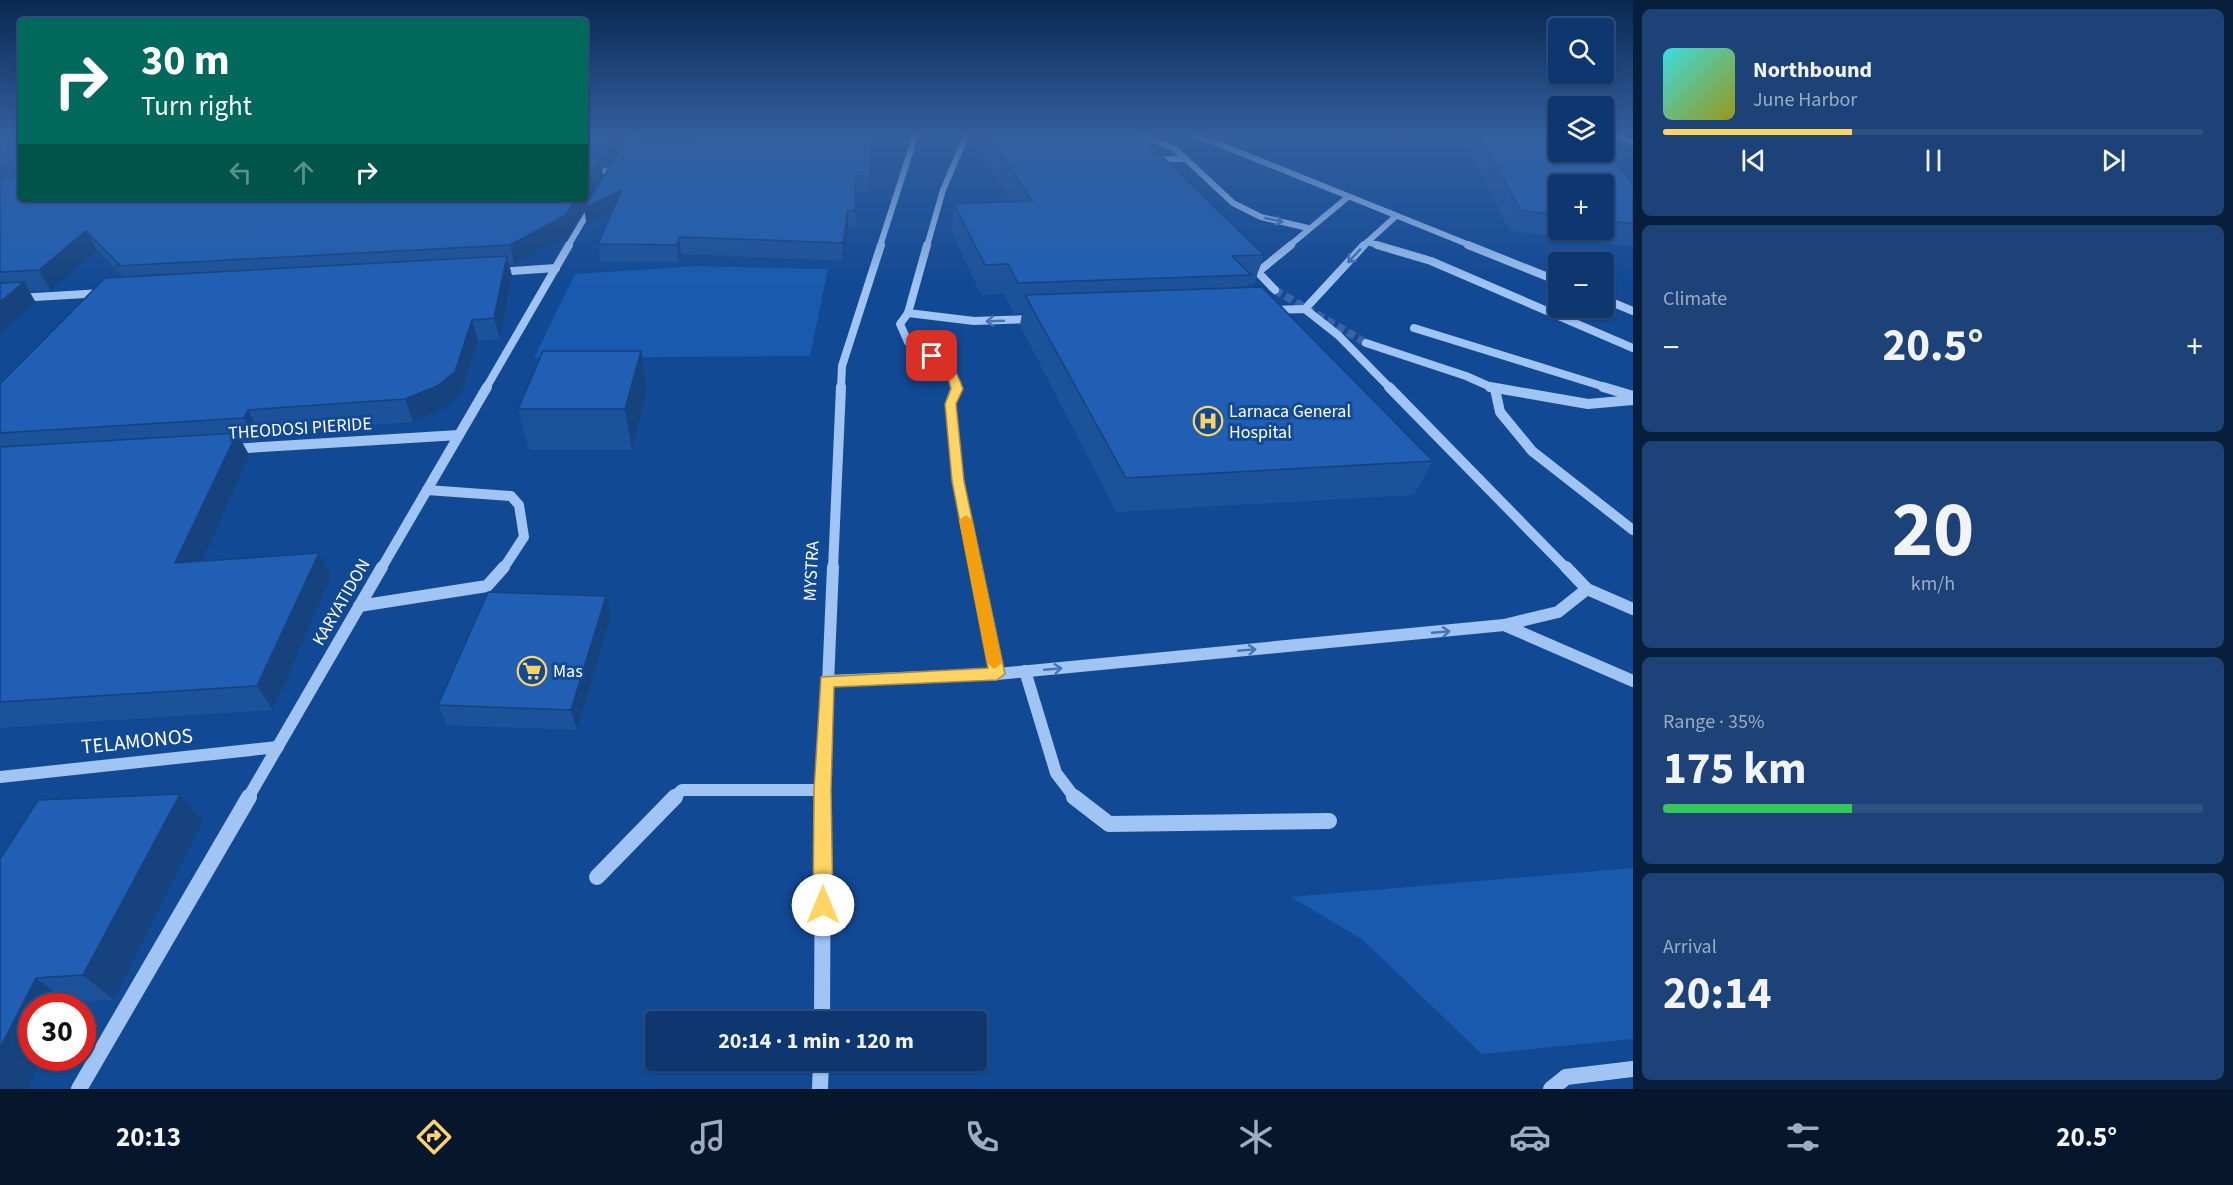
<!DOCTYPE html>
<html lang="en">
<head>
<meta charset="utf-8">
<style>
	:root { --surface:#0e376f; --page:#1c4277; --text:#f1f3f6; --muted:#9bacc3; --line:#2e5182; --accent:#ffd462 }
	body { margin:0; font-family:"Source Sans 3",sans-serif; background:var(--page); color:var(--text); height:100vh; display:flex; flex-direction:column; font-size:22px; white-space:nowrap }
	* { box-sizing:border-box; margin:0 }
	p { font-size:20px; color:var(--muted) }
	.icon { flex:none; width:33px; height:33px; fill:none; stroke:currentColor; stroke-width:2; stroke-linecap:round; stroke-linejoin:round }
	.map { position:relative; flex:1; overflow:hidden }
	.side { display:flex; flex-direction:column; gap:9px; padding:9px; background:#081e3d; width:600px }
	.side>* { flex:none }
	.guide { position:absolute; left:18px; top:18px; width:570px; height:183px; border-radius:6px; box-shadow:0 2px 4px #0004,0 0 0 2px var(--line); background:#00695c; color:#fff; overflow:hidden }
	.controls { position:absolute; left:1548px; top:18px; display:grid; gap:12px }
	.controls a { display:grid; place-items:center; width:66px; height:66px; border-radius:6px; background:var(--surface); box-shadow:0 2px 4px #0004,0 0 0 2px var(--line); font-size:30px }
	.speed { position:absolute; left:18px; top:993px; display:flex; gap:12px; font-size:30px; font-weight:700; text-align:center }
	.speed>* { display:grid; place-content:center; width:78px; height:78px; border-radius:50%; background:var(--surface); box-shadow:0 2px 4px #0004,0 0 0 2px var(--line); line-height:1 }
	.speed .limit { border:9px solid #d22; background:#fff; color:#111 }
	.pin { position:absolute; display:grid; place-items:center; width:51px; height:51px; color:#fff; margin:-26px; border-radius:12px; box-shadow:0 3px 9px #0006 }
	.me { position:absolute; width:66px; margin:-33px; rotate:0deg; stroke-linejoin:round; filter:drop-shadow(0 0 4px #0008) }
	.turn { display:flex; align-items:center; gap:21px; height:126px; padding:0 24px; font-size:27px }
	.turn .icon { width:78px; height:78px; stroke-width:2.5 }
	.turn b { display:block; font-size:42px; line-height:51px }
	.lanes { display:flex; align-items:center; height:57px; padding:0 24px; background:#0003; justify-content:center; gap:30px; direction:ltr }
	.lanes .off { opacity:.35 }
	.big { font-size:45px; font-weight:700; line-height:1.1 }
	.side .tile { flex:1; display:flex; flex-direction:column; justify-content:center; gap:9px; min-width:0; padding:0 21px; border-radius:9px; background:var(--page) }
	.side .dial { align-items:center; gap:0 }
	.dial b { font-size:78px; line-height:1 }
	.song { display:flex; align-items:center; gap:18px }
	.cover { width:72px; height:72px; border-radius:9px; background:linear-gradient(135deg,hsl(180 70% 55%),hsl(60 70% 35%)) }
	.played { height:6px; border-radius:3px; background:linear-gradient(90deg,var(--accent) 35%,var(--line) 35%) }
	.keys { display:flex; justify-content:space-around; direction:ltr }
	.heat { display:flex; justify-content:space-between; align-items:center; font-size:33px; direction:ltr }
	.charge { height:9px; border-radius:4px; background:linear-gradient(90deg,#34c759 35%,var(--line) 0) }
	.trip { position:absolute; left:645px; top:1011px; width:342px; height:60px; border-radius:6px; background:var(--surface); box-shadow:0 2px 4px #0004,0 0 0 2px var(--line); font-weight:700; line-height:60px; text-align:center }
	.menu { display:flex; height:96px; justify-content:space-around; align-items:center; background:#06162c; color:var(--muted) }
	.menu .icon { width:42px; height:42px }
	.menu .current { color:var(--accent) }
	.menu b { font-size:27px; color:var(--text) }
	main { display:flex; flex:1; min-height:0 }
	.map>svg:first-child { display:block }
</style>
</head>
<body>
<main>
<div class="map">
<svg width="1633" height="1089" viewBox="0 0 1633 1089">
	<rect width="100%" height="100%" fill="#124994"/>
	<g fill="#1a5aae">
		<path d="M 697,266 L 828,269 L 810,356 L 534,358 L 575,274 Z"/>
		<path d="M 1633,868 L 1633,1039 L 1482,1054 L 1363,940 L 1291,897 Z"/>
	</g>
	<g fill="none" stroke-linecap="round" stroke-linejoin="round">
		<path stroke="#3664a4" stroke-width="8" stroke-dasharray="8 4" stroke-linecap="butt" d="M 1275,290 L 1366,343"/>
		<g stroke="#a0c4f3" stroke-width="6">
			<path d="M 1138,134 L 1174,148 L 1233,203 L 1261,217 L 1308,228"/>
			<path d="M 1194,134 L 1472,246"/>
			<path d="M 1609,134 L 1633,142"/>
			<path d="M 623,152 L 634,134"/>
			<path d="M 1152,159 L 1186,159"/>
			<path d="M 585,172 L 612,171"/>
			<path d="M 1367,242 L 1382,246"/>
			<path d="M 568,246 L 593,204"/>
			<path d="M 880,246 L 916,134"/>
			<path d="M 927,246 L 943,190 L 967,134"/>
			<path d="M 1289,246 L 1348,197"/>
			<path d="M 1363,246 L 1396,216"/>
		</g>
		<g stroke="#a0c4f3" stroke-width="8">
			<path d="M 927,245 L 908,313 L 974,321 L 1033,319"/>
			<path d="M 1377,245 L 1431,261 L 1633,348"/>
			<path d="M 1468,245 L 1558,281"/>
			<path d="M 1253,267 L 1275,290"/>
			<path d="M 496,272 L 556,268"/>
			<path d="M 1258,272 L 1291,245"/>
			<path d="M 0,299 L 103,293"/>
			<path d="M 1604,299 L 1633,311"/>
			<path d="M 1305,309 L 1364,245"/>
			<path d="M 1270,310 L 1305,309 L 1338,335 L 1390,388"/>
			<path d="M 908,313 L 900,324 L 908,342 L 952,371 L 957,388"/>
			<path d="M 1414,328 L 1608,388"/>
			<path d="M 1366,343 L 1466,376 L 1493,388"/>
			<path d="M 486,388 L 569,245"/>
			<path d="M 841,388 L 842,366 L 881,245"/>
		</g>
		<g stroke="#a0c4f3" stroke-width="10">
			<path d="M 956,387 L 950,404 L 958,481 L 976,569"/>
			<path d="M 1389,387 L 1567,569"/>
			<path d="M 1490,387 L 1588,404 L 1633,400"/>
			<path d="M 1603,387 L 1633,396"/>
			<path d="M 1495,389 L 1500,412 L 1532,451 L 1633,530"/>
			<path d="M 231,449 L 459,435"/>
			<path d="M 427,490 L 511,496 L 519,505 L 524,537 L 503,569"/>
			<path d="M 381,569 L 487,387"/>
			<path d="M 833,569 L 841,387"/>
		</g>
		<g stroke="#a0c4f3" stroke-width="12">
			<path d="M 975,567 L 997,674"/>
			<path d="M 1566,567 L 1587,589 L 1633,609"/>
			<path d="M 359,606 L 487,586 L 504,567"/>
			<path d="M 1504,625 L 1558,612 L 1587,589"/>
			<path d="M 1025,671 L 1056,773 L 1075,798"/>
			<path d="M 827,681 L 997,674 L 1504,625 L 1633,681"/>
			<path d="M 0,777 L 278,747"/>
			<path d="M 248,798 L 382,567"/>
			<path d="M 673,798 L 682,790 L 823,790"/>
			<path d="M 823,798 L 833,567"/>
		</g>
		<g stroke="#a0c4f3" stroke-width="16">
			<path d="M 1074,797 L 1109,824 L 1329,821"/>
			<path d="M 597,877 L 675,797"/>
			<path d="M 822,1022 L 823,797"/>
			<path d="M 79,1089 L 249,797"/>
			<path d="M 820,1089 L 821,1060"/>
			<path d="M 1551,1089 L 1566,1077 L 1633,1069"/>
		</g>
	</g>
	<g fill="#1c529a" fill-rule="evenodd">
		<path d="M 0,134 L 21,134 L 21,198 L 585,198 L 585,134 L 622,134 L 617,152 L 609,166 L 602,166 L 603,177 L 753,139 L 872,134 L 869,192 L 856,192 L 855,228 L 848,228 L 842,261 L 681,254 L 679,262 L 601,262 L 598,244 L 612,213 L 587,225 L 584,209 L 570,234 L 514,264 L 509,265 L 512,276 L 500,339 L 478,341 L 461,394 L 444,409 L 413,422 L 259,432 L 255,441 L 242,442 L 249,455 L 202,561 L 319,553 L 331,576 L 273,710 L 39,725 L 0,728 L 0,384 L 123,277 L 97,250 L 51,290 L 29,292 L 36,303 L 0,334 Z"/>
		<path d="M 979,134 L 987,134 L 1264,255 L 1254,284 L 1248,284 L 1247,287 L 1433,461 L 1414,495 L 1116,512 L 1020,325 L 1022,313 L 1014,314 L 1004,294 L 981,295 L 951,231 L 954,204 L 1011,202 L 977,148 Z"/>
		<path d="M 1309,134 L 1406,134 L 1403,142 Z"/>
		<path d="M 1461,134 L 1558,134 L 1633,184 L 1633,247 L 1510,231 ZM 1558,184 L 1604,184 L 1604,230 L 1558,230 Z"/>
		<path d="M 641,351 L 647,391 L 632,450 L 529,450 L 518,409 Z"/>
		<path d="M 611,616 L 577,730 L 447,725 L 438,705 Z"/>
		<path d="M 180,794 L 203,821 L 114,1000 L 68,1002 L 28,1089 L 0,1089 L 0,859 Z"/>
	</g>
	<g fill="#16427d">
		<path d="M 615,134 L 622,134 L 617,152 L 609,166 L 607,149 Z"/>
		<path d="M 601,159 L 603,177 L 622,190 L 624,206 L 587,225 L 584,209 L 570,234 L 514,264 L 510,245 L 577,198 L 585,198 L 585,184 Z"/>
		<path d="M 848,210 L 848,228 L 842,261 L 843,243 Z"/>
		<path d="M 86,231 L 97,250 L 51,290 L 39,270 Z"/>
		<path d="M 679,237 L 681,254 L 679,262 L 677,245 Z"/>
		<path d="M 507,256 L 512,276 L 500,339 L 494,318 Z"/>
		<path d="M 24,282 L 36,303 L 0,334 L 0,302 Z"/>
		<path d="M 472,320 L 478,341 L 461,394 L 444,409 L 413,422 L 405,399 Z"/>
		<path d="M 641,351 L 647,391 L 632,450 L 625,409 Z"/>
		<path d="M 248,410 L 259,432 L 255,441 L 244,418 Z"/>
		<path d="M 237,433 L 249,455 L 191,587 L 175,563 Z"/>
		<path d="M 319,553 L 331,576 L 273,710 L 257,686 Z"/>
		<path d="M 606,596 L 611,616 L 577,730 L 571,710 Z"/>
		<path d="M 180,794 L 203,821 L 114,1000 L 83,975 Z"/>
		<path d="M 36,978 L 68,1002 L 66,1006 L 32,1006 L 32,1058 L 42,1058 L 28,1089 L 0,1089 L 0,1048 Z"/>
	</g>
	<g fill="#205fb3" stroke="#16427d" stroke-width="1.5">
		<path d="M 0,134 L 21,134 L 21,198 L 577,198 L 566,215 L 510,245 L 117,266 L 119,264 L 86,231 L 39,270 L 0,272 L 0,178 L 11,177 L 16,172 L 11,167 L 0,168 Z"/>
		<path d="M 585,134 L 615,134 L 607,149 L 585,149 Z"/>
		<path d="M 754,134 L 872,134 L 870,176 L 856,176 L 855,211 L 848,210 L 843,243 L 679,237 L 677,245 L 598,244 L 622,190 L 584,208 L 626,140 L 753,139 Z"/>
		<path d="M 987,134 L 1124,134 L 1142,137 L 1264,255 L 1232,256 L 1251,275 L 1018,283 L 1008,264 L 985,265 L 954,204 L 1032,201 Z"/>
		<path d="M 1479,134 L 1558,134 L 1558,152 L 1604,152 L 1604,148 L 1633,184 L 1633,224 L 1604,220 L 1604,184 L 1558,184 L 1558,215 L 1521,211 Z"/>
		<path d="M 585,159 L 601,159 L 585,184 Z"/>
		<path d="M 507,256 L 494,318 L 472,320 L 455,372 L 437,386 L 405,399 L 248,410 L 244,418 L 0,433 L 0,384 L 105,278 Z"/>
		<path d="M 24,282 L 0,302 L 0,283 Z"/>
		<path d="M 1262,287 L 1433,461 L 1126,478 L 1025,295 Z"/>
		<path d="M 543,351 L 641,351 L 625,409 L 518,409 Z"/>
		<path d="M 237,433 L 175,563 L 319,553 L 257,686 L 0,702 L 0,447 Z"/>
		<path d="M 488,592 L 606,596 L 571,710 L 438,705 Z"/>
		<path d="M 180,794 L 83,975 L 36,978 L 0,1048 L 0,859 L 38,800 Z"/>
	</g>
	<defs><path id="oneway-shaft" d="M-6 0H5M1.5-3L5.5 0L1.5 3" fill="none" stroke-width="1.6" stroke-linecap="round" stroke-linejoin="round" transform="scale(1.5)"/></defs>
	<g stroke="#4474b5">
		<use href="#oneway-shaft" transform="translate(1274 220) rotate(13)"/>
		<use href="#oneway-shaft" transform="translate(1354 256) rotate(133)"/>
		<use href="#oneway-shaft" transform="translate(995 321) rotate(178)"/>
		<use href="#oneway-shaft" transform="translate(1441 632) rotate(-5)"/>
		<use href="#oneway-shaft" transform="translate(1247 650) rotate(-5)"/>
		<use href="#oneway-shaft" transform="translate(1053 669) rotate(-5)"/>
	</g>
	<linearGradient id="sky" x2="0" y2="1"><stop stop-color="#0a2851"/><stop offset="0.47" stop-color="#335f9f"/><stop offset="1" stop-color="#335f9f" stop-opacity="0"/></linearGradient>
	<rect width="1633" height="286" fill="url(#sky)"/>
	<path fill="#ffd462" stroke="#a68a40" stroke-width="1.5" d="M 928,353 C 947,351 958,374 963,389 L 956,404 L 964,481 L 1005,674 L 997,680 L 834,687 L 831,790 L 833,905 L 830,912 L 823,915 L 816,912 L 813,905 L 814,790 L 821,677 L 988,668 L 952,481 L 945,404 L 951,389 L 947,373 L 928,358 Z"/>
	<path fill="#f59e0b" d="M 966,515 L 972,520 L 1002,663 L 994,669 L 987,663 L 959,520 Z"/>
	<defs>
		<g id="hospital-ring" transform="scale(1.5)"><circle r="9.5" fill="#124994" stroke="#ffd462" stroke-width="1.5"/><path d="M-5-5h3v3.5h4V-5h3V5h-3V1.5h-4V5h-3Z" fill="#ffd462"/></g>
		<g id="supermarket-ring" transform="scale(1.5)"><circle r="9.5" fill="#124994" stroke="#ffd462" stroke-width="1.5"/><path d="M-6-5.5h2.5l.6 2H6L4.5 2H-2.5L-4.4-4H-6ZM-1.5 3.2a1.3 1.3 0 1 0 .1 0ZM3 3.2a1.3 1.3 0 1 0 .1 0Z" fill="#ffd462"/></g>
	</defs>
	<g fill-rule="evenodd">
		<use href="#hospital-ring" x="1208" y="421"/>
		<use href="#supermarket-ring" x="532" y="671"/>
	</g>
	<g text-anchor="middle" stroke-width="6" stroke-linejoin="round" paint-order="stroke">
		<g font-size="18" fill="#fff" stroke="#124994" text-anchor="start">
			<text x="1229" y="417">Larnaca General<tspan x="1229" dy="21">Hospital</tspan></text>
			<text x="553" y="677">Mas</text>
		</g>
		<g font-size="18" fill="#fff" stroke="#124994">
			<text transform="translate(300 428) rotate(-4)" y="6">THEODOSI PIERIDE</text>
			<text transform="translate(811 571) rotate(-87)" y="6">MYSTRA</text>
			<text transform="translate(341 602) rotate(-60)" y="6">KARYATIDON</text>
		</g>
		<g font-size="21" fill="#fff" stroke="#124994">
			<text transform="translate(137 741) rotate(-6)" y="7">TELAMONOS</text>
		</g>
	</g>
</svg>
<div class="controls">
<a><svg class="icon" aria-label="search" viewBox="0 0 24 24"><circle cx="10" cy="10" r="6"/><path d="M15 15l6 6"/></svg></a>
<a><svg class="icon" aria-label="layers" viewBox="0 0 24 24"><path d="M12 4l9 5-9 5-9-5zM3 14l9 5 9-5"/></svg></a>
<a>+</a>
<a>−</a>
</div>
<div class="speed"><div class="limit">30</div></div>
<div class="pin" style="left:932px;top:356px;background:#d93025"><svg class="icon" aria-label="arrive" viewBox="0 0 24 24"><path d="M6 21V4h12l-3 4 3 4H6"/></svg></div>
<svg class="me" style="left:823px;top:905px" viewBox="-20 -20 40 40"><circle r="19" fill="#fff"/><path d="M0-13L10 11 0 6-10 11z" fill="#ffd462"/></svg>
<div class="trip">20:14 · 1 min · 120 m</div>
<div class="guide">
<div class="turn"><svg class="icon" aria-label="right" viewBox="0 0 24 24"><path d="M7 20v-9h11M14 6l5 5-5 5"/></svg><div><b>30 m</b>Turn right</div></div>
<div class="lanes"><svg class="icon off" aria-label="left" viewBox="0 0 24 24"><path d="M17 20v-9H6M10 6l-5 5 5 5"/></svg><svg class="icon off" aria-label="ahead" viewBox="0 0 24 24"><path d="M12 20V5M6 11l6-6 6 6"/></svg><svg class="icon" aria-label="right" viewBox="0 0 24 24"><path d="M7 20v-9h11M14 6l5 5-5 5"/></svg></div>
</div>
</div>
<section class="side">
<div class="tile">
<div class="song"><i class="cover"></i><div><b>Northbound</b><p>June Harbor</p></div></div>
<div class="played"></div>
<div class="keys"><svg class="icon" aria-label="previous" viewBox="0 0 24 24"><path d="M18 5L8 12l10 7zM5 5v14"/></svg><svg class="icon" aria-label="pause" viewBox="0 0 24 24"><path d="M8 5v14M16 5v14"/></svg><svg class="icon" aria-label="next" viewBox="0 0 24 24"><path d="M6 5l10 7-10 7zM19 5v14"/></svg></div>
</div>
<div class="tile"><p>Climate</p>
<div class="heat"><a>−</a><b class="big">20.5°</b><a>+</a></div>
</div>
<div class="tile dial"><b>20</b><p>km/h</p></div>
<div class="tile"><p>Range · 35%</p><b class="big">175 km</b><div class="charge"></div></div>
<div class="tile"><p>Arrival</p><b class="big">20:14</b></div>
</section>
</main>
<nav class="menu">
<b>20:13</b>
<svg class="icon current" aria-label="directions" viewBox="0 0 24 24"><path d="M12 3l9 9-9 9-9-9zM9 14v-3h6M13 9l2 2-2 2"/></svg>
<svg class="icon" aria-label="music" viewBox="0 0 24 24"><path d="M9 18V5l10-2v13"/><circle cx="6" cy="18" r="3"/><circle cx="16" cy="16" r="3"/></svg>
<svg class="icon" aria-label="phone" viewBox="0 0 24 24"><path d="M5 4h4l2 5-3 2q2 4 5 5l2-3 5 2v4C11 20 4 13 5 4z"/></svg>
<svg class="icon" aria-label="climate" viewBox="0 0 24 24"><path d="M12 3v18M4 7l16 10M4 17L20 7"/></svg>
<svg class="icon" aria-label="car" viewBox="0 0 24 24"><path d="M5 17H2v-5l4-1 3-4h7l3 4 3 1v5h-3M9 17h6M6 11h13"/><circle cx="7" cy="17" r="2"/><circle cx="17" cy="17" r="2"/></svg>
<svg class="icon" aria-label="filters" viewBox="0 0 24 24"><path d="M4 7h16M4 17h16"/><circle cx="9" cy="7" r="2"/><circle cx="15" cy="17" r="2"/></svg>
<b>20.5°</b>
</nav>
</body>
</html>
